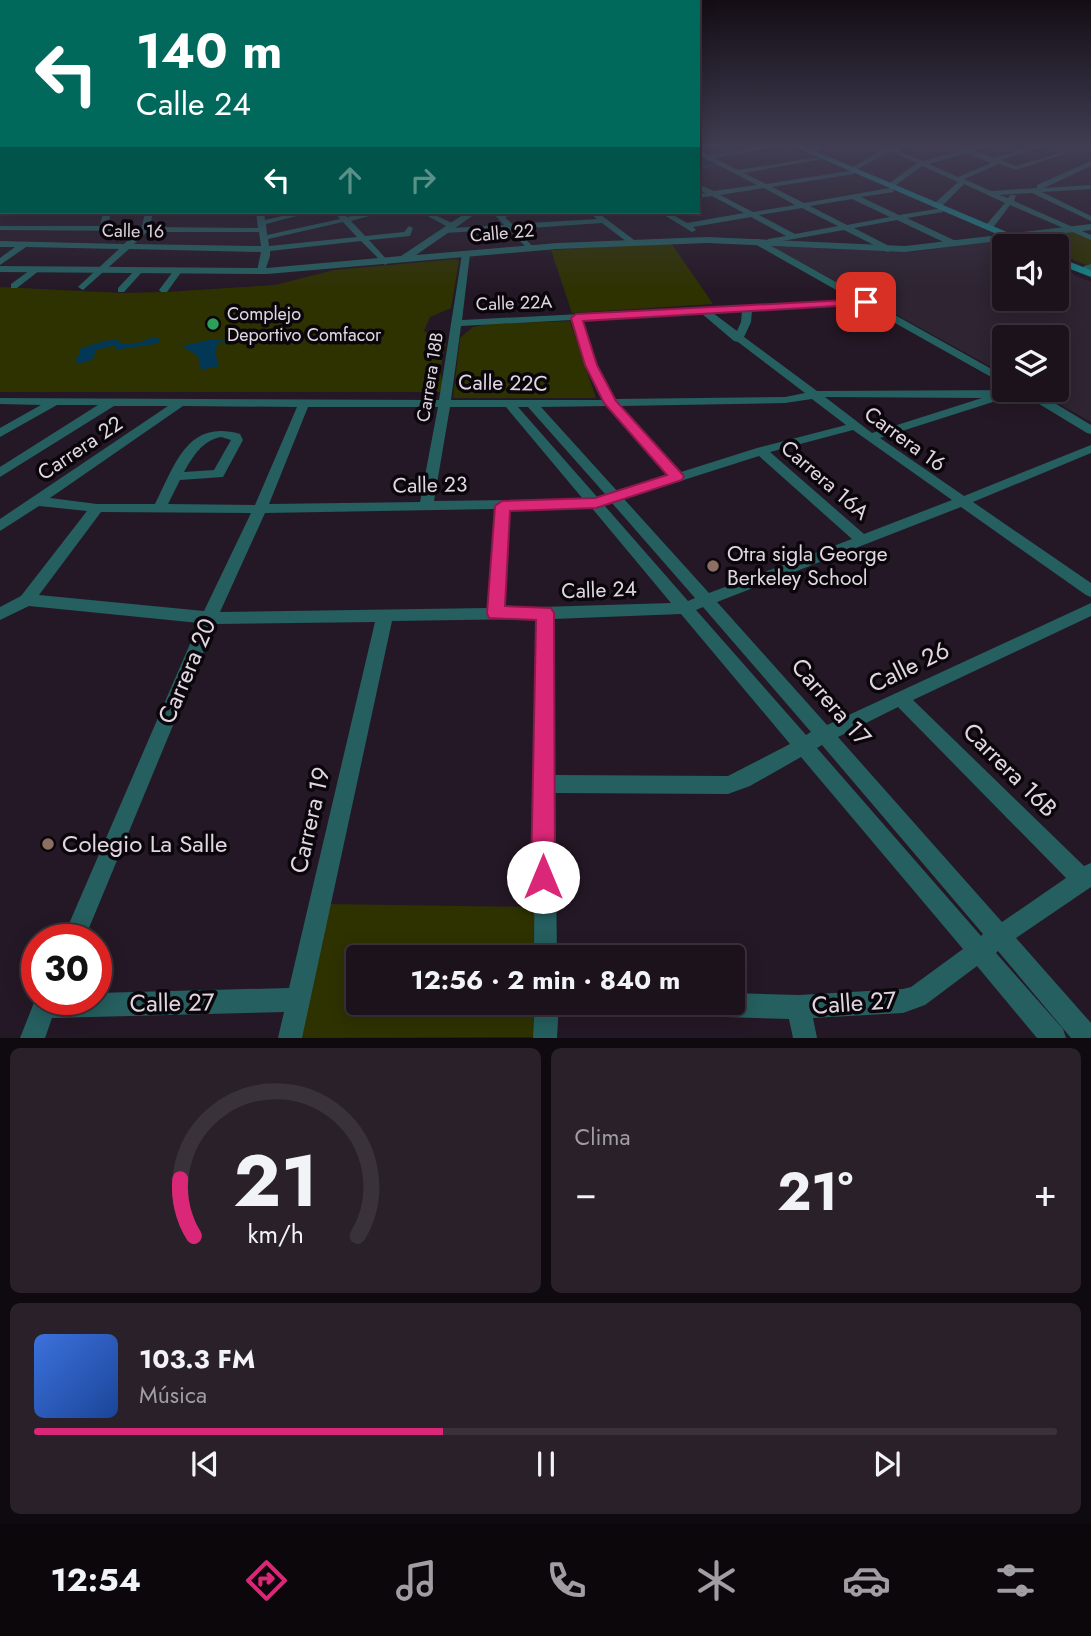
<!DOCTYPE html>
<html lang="es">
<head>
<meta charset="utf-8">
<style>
	:root { --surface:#1c121c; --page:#292029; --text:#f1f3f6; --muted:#a09ea3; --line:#3a323b; --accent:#db2777 }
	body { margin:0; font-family:Jost,sans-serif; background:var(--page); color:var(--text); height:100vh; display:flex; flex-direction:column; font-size:26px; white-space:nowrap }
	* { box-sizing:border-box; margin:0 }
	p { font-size:23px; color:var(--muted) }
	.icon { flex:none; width:38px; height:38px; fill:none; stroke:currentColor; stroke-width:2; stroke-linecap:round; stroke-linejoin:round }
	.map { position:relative; height:1038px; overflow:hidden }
	.drawer { display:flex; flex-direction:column; gap:10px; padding:10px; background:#0f0a0f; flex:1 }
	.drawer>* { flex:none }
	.guide { position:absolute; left:0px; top:0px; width:700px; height:214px; box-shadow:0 4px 18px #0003,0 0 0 2px var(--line); background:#00695c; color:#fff; overflow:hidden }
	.controls { position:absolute; left:992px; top:234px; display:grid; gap:14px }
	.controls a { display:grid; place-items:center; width:77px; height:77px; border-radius:7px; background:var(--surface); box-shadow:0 4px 18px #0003,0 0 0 2px var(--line); font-size:35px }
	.speed { position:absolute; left:21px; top:924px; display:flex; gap:14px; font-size:35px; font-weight:700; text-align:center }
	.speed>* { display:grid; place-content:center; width:91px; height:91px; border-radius:50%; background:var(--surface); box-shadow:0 4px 18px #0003,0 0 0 2px var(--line); line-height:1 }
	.speed .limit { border:10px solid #d22; background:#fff; color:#111 }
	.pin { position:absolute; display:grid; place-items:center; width:60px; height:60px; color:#fff; margin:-30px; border-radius:14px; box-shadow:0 4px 10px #0006 }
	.me { position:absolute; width:77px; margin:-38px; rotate:0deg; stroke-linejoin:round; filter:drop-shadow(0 0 5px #0008) }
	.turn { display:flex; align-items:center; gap:24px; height:147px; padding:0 21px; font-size:32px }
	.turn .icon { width:91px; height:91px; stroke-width:2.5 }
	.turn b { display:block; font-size:49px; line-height:60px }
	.lanes { display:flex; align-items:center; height:66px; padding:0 21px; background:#0003; justify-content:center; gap:35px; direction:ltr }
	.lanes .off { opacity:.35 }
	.big { font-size:52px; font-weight:700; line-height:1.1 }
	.drawer .card { flex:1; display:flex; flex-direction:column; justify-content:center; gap:10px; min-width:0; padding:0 24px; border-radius:10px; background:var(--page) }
	.drawer .dial { align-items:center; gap:0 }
	.dial svg { height:182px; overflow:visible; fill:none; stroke:var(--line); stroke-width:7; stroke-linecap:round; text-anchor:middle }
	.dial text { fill:var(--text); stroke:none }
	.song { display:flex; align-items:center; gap:21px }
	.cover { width:84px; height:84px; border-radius:10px; background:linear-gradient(135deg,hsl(220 70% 55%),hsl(220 70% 35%)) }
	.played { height:7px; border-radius:4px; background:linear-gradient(90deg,var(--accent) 40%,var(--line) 40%) }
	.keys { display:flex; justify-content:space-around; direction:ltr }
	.heat { display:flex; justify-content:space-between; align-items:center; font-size:38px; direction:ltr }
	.drawer .tiles { flex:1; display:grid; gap:10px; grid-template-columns:1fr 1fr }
	.card:last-child { grid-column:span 2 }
	.trip { position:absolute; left:346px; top:945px; width:399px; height:70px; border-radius:7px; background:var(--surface); box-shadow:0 4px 18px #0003,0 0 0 2px var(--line); font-weight:700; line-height:70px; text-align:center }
	.dock { display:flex; height:112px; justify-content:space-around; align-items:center; background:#0b070b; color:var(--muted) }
	.dock .icon { width:49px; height:49px }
	.dock .active { color:var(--accent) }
	.dock b { font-size:32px; color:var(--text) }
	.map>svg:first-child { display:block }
</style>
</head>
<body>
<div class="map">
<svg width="1091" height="1038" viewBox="0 0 1091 1038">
	<rect width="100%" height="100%" fill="#251826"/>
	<path fill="#2e2432" d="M 1004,239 L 1023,247 L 1004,247 L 1004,299 L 1057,299 L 1057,261 L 1065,265 L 1074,275 L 1091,282 L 1091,422 L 1034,390 L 1057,390 L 1057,338 L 1004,338 L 1004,374 L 771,246 L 912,252 Z"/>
	<g fill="#2e3200">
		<path d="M 1075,231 L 1091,238 L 1091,264 L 1086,265 L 1057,253 L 1057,247 L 1042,247 L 1019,237 Z"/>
		<path d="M 671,243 L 713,304 L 572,313 L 551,250 Z"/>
		<path d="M 456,259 L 459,261 L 451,308 L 430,317 L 424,331 L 446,343 L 440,370 L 444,392 L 0,392 L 0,287 L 122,293 L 166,292 L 275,285 L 334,270 Z"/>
		<path d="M 570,321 L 596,398 L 453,398 L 460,338 L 473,327 L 487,324 Z"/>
		<path d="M 326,904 L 535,907 L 534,957 L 359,957 L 359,1003 L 534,1003 L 534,1037 L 297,1038 Z"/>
	</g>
	<g fill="#023855">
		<path d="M 154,337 L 159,339 L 160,342 C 156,344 120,350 116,349 L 116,345 L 96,350 L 93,359 L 82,363 L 74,362 L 80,354 L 79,349 C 87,346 110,339 118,339 L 119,343 L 137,343 Z"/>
		<path d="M 213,339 L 234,340 L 226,343 L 219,341 L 215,353 L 219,366 L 201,370 L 198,356 L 182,346 Z"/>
	</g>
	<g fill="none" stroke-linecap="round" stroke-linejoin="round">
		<path fill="#023855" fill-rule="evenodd" d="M 718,163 L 720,166 L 698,169 L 698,165 Z"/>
		<g fill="#255f60" fill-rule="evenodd">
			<path d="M 2,145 L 2,149 L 0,150 L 0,146 Z"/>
			<path d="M 771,145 L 788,145 L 714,158 L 738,170 L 819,157 L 822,159 L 744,173 L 766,184 L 849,171 L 850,169 L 884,149 L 878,145 L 891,147 L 910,145 L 897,150 L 923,161 L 980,145 L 991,145 L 974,151 L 994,158 L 1037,145 L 1047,145 L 1001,160 L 1016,166 L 1067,151 L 1067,153 L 1016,170 L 999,164 L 964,179 L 991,191 L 1037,188 L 1037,185 L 1091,161 L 1091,166 L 1044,188 L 1091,185 L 1091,189 L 1042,192 L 1091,216 L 1091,221 L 1032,193 L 999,195 L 1008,198 L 1010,195 L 1016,195 L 1014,201 L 1091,235 L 1091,240 L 1010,205 L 992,229 L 986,229 L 986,225 L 1005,203 L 964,184 L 941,207 L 935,207 L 935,203 L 958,182 L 922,166 L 892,188 L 894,192 L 861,197 L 899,215 L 943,208 L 943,212 L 907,218 L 958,242 L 958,246 L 952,246 L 897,220 L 854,228 L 891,247 L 892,249 L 888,252 L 844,230 L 771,243 L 768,243 L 768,239 L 786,236 L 751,217 L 693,227 L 696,230 L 692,232 L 659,212 L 668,212 L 687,223 L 744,213 L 712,196 L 698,198 L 698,194 L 705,193 L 698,189 L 698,184 L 714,191 L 757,185 L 698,155 L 698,150 L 709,155 ZM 890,151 L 917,163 L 888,184 L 890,188 L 804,203 L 772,187 L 854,174 L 854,171 ZM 967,153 L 991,163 L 958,177 L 929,164 ZM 764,188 L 795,205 L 753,212 L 720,195 ZM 852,199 L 890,217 L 847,225 L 810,206 ZM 802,208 L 838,226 L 795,234 L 759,215 Z"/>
			<path d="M 819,145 L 827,145 L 813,153 L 809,153 L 809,151 Z"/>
			<rect x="0" y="158" width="2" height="4"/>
			<path d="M 0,168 L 2,168 L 0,174 Z"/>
			<rect x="0" y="184" width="2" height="4"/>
			<rect x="0" y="205" width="2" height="4"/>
			<path d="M 103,212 L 111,212 L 108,226 L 142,227 L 145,212 L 153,212 L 150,227 L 258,228 L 256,212 L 264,212 L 265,220 L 299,212 L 312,212 L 266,224 L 267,235 L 340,219 L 334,212 L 342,212 L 347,217 L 371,212 L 384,212 L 351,221 L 365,236 L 404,232 L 409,226 L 413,228 L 410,236 L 369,240 L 389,262 L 385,265 L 361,241 L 270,251 L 270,256 L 265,271 L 261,274 L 257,271 L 261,252 L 129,249 L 83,290 L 78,287 L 80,285 L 119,249 L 26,247 L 0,265 L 0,258 L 15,247 L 0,247 L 0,241 L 124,244 L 138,231 L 0,230 L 0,226 L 100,226 ZM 343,222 L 357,237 L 269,246 L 268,239 ZM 147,232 L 259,232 L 261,246 L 134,244 Z"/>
			<path d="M 420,212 L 429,212 L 454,224 L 455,226 L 452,228 L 504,225 L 492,212 L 531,212 L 505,217 L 512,224 L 597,219 L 588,212 L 597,212 L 638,243 L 631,245 L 602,223 L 516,229 L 534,248 L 530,251 L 508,229 L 445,233 L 442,233 L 442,229 L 450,228 Z"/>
			<path d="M 753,239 L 759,239 L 1004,376 L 1004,383 L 1000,382 L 863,305 L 752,311 L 751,322 L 744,337 L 817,391 L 1033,390 L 1091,425 L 1091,434 L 1087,433 L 1021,393 L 880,438 L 964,496 L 1091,445 L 1091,453 L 973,502 L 1091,583 L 1091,597 L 1086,595 L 961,507 L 717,602 L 827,725 L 1091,603 L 1091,616 L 913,700 L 1084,866 L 1091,863 L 1091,887 L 1016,938 L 1091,1023 L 1091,1038 L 1071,1038 L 998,951 L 996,953 L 1063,1029 L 1066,1038 L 1037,1038 L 977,966 L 925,1005 L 903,1013 L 813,1018 L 817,1038 L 793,1038 L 789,1019 L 661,1015 L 653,1011 L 649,1003 L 733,1003 L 733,993 L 799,995 L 903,989 L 911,987 L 963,949 L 801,757 L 750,786 L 728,794 L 555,793 L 557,957 L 534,957 L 535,788 L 533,784 L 535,779 L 537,619 L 392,621 L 302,1038 L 278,1038 L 284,1012 L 52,1018 L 45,1038 L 20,1038 L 37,995 L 37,999 L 96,999 L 96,993 L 289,988 L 375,622 L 215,624 L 84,940 L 62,940 L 199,623 L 29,606 L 0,620 L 0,607 L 21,596 L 87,511 L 39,506 L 0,531 L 0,519 L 168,406 L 114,406 L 0,477 L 0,467 L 98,405 L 57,405 L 0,437 L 0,428 L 41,405 L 0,404 L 0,398 L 439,400 L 462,254 L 466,251 L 470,254 L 462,320 L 854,300 L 753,243 ZM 742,311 L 741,322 L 737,331 L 713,313 ZM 701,313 L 734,341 L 738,342 L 805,393 L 785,397 L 615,399 L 596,365 L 581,320 ZM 572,320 L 586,365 L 603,400 L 451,400 L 461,326 ZM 825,397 L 982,398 L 872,433 ZM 812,399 L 846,425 L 757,448 L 681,472 L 620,406 L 785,403 ZM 183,406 L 297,407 L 255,505 L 168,504 L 180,480 L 223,477 L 243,440 L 240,434 C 187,419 175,465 155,504 L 97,504 L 50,498 ZM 608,406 L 669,476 L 618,492 L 541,407 ZM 308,407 L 438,407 L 420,502 L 269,504 ZM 450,407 L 506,407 L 583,499 L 434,501 ZM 518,407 L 528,407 L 606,495 L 598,498 ZM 853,430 L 952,500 L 864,534 L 770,452 ZM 221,437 L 231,440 L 214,470 L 184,472 C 193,456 203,440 221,437 ZM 759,456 L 852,539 L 709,593 L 624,499 ZM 612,503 L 695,598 L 688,601 L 604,505 ZM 591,507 L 671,603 L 504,608 L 509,509 ZM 495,509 L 488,608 L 220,612 L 265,513 ZM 101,512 L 251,513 L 204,611 L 39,595 ZM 703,607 L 811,732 L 806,735 L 696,610 ZM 681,614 L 790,744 L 728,776 L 555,775 L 553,619 ZM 898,707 L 1066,878 L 1002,922 L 838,737 ZM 822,745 L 983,934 L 981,936 L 817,748 Z"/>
			<path d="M 1091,264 L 1091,270 L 1083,268 L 1084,266 Z"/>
			<path d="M 33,268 L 40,270 L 17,288 L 11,288 L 11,284 Z"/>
			<path d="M 136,269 L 143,271 L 124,292 L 118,292 L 118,288 Z"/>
			<path d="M 175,269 L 182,271 L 167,292 L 161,292 L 159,290 Z"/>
			<path d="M 535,1003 L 559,1003 L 557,1038 L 533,1038 Z"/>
		</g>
		<path fill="#255f60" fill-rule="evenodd" d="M 467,212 L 478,212 L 416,255 L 557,243 L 707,237 L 905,246 L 1091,224 L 1091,230 L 905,252 L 707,243 L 557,249 L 267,274 L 0,272 L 0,266 L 267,268 L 401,256 Z"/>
		<g fill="#178487" fill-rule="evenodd">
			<path d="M 790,145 L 801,145 L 1042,247 L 1027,247 Z"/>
			<path d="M 1057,257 L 1091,270 L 1091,277 L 1057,264 Z"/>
		</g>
	</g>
	<linearGradient id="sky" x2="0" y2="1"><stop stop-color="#140d15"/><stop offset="0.5" stop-color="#403d52"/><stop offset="1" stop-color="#403d52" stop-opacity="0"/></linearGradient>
	<rect width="1091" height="291" fill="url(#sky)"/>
	<path fill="#db2777" stroke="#8e194d" stroke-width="2" d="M 866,299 L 871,302 L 870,304 L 583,321 L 597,365 L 616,401 L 684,476 L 682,480 L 596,508 L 510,511 L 505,606 L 551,608 L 554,613 L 555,877 L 552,885 L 543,889 L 535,885 L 531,877 L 536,620 L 489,618 L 487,613 L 495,506 L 502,501 L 595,498 L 667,475 L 604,403 L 585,365 L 571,318 L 576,314 Z"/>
	<circle fill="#2e9e5b" stroke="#0b060b" stroke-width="2.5" cx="213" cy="324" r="7"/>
	<g fill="#8d6e63" stroke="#0b060b" stroke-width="2.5">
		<circle cx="713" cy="566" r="7"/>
		<circle cx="48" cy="844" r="7"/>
	</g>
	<g text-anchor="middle" stroke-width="7" stroke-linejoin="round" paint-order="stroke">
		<g font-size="18" fill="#e0d7e1" stroke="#0b060b">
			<text transform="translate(133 231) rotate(1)" y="6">Calle 16</text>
			<text transform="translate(502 233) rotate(-5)" y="6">Calle 22</text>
			<text transform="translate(514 303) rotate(-2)" y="6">Calle 22A</text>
			<text transform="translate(430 377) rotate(-81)" y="6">Carrera 18B</text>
		</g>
		<g font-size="18" fill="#e0d7e1" stroke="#0b060b" text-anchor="start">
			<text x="227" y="320">Complejo<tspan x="227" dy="21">Deportivo Comfacor</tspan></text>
		</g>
		<g font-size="21" fill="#e0d7e1" stroke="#0b060b">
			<text transform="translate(503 383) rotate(1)" y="7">Calle 22C</text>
			<text transform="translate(905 439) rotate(36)" y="7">Carrera 16</text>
			<text transform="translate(80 448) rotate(-34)" y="7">Carrera 22</text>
			<text transform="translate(825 480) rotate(41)" y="7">Carrera 16A</text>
			<text transform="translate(430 485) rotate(-1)" y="7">Calle 23</text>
			<text transform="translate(599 590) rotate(-2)" y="7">Calle 24</text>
		</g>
		<g font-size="21" fill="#e0d7e1" stroke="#0b060b" text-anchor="start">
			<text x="727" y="561">Otra sigla George<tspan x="727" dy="24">Berkeley School</tspan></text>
		</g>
		<g font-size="24" fill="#e0d7e1" stroke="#0b060b">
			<text transform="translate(909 667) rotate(-26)" y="8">Calle 26</text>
			<text transform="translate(187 671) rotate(-67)" y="8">Carrera 20</text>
			<text transform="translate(831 702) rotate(49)" y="8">Carrera 17</text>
			<text transform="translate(1010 770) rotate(45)" y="8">Carrera 16B</text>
			<text transform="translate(310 820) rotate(-77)" y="8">Carrera 19</text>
			<text transform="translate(172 1003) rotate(-1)" y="8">Calle 27</text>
			<text transform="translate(854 1003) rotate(-4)" y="8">Calle 27</text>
		</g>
		<g font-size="24" fill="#e0d7e1" stroke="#0b060b" text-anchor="start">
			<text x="62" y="852">Colegio La Salle</text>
		</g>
	</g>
</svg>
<div class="controls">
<a><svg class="icon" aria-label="sound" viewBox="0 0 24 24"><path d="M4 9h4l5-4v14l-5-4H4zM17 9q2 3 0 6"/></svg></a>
<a><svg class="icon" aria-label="layers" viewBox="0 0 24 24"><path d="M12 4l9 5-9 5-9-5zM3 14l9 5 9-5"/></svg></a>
</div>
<div class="speed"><div class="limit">30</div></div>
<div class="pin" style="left:866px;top:302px;background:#d93025"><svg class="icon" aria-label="arrive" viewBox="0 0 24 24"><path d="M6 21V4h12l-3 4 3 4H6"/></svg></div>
<svg class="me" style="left:543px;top:877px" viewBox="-20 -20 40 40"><circle r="19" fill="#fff"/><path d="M0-13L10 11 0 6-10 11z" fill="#db2777"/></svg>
<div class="trip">12:56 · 2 min · 840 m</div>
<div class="guide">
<div class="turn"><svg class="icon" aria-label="left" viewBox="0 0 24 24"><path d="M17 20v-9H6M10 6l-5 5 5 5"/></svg><div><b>140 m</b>Calle 24</div></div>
<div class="lanes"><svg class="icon" aria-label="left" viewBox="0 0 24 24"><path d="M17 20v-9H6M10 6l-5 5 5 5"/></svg><svg class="icon off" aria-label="ahead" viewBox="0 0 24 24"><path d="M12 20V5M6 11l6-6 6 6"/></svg><svg class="icon off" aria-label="right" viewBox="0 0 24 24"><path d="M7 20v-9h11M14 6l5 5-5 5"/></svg></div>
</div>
</div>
<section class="drawer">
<div class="tiles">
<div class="card dial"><svg viewBox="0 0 100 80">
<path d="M14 69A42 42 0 1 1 86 69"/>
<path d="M14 69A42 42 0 0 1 8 44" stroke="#db2777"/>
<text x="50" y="56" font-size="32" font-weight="700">21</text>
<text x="50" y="72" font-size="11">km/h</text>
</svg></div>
<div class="card"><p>Clima</p>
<div class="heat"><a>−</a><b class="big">21°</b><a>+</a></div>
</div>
<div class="card">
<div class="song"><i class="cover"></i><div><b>103.3 FM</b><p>Música</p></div></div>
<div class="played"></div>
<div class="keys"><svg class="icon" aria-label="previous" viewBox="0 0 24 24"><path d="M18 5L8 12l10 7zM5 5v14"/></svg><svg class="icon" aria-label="pause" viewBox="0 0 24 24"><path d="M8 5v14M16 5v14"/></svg><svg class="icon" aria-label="next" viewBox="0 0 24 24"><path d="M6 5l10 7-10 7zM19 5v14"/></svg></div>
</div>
</div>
</section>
<nav class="dock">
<b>12:54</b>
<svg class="icon active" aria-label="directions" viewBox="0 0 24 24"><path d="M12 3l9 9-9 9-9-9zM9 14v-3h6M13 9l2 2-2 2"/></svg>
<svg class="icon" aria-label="music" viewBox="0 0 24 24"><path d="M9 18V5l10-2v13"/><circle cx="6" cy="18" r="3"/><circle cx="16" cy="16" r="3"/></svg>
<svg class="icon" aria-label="phone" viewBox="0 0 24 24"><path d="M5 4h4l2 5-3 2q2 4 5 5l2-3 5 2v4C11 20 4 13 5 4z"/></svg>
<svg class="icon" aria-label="climate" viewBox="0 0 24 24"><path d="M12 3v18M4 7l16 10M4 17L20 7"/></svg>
<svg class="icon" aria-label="car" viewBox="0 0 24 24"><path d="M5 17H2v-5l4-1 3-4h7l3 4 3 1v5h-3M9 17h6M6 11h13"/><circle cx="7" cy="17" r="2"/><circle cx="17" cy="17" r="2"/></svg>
<svg class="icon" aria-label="filters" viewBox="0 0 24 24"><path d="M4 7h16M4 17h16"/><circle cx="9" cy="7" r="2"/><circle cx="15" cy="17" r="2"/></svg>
</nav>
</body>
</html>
